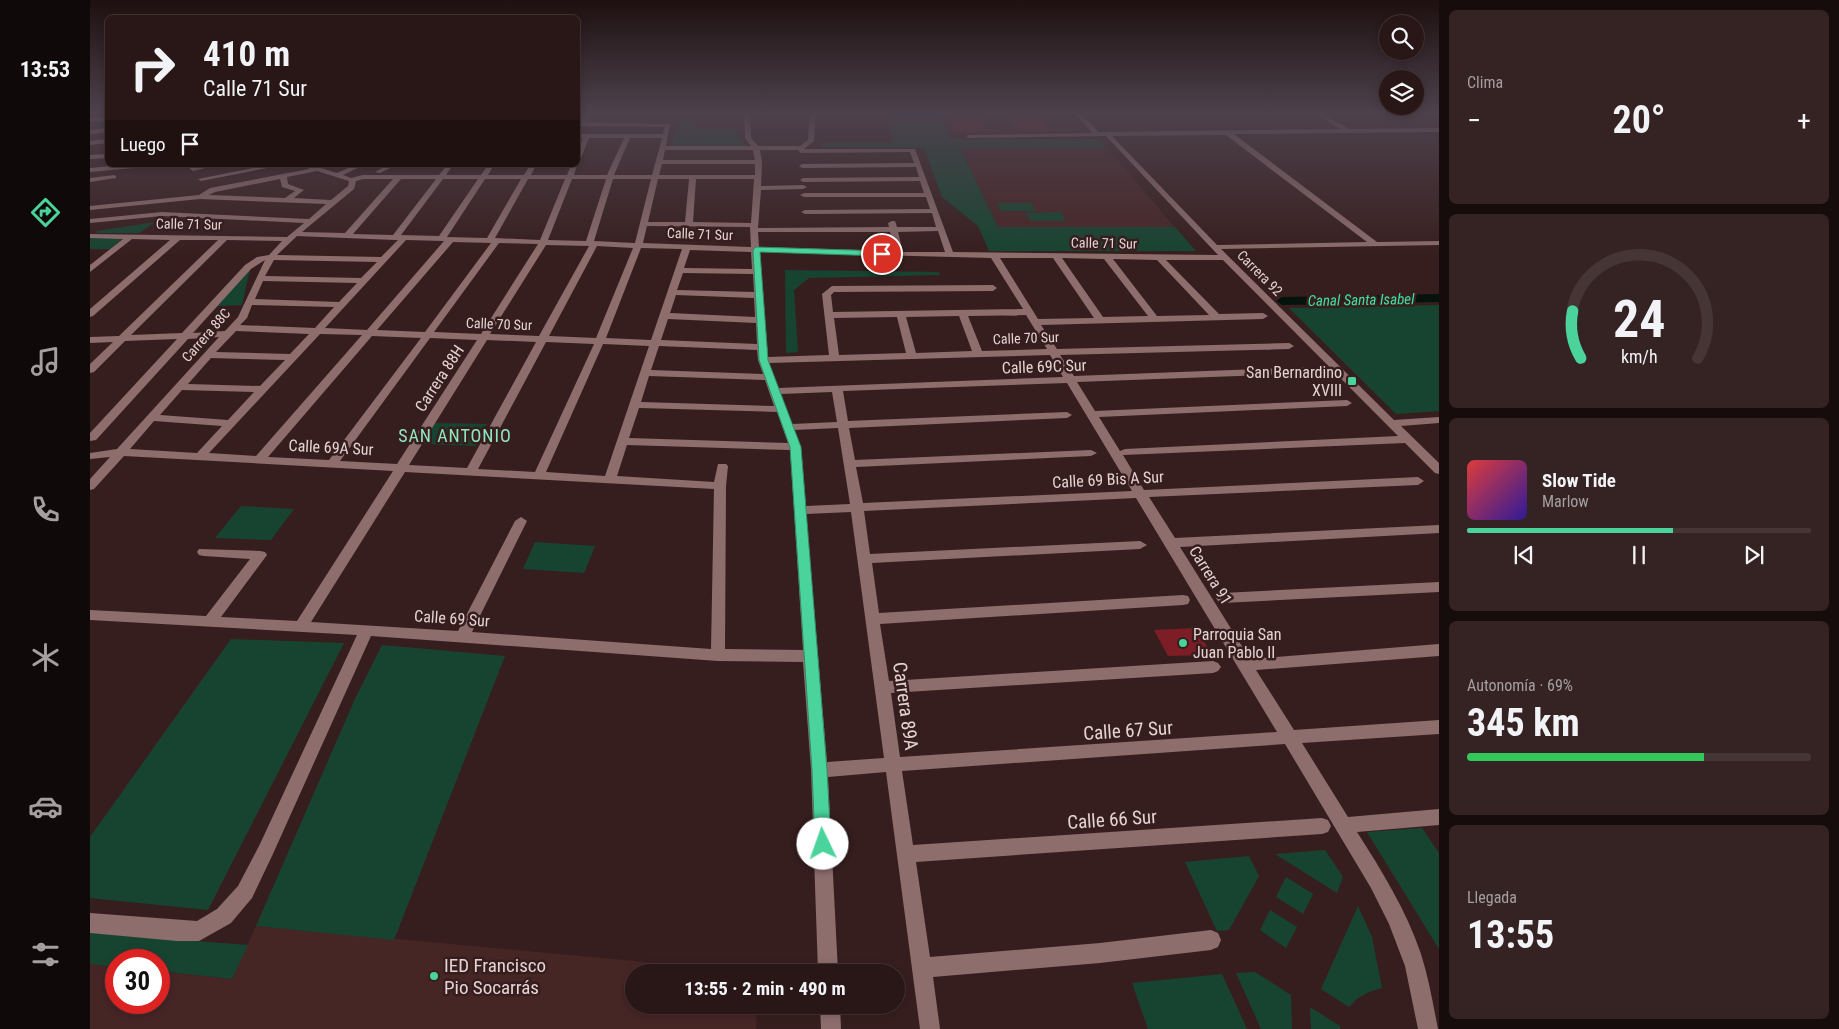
<!DOCTYPE html>
<html lang="es">
<head>
<meta charset="utf-8">
<style>
	:root { --surface:#291616; --page:#352323; --text:#f1f3f6; --muted:#a59fa1; --line:#453535; --accent:#4ad49c }
	body { margin:0; font-family:"Roboto Condensed",sans-serif; background:var(--page); color:var(--text); height:100vh; display:flex; flex-direction:column; font-size:19px; white-space:nowrap }
	* { box-sizing:border-box; margin:0 }
	p { font-size:16px; color:var(--muted) }
	.icon { flex:none; width:28px; height:28px; fill:none; stroke:currentColor; stroke-width:2; stroke-linecap:round; stroke-linejoin:round }
	.map { position:relative; flex:1; overflow:hidden }
	.details { display:flex; flex-direction:column; gap:10px; padding:10px; background:#170c0c; width:400px }
	.details>* { flex:none }
	.top-card { position:absolute; left:15px; top:15px; width:475px; height:152px; border-radius:8px; box-shadow:0 2px 8px #0003,0 0 0 1px var(--line); background:#291616; color:var(--text); overflow:hidden }
	.tools { position:absolute; left:1289px; top:15px; display:grid; gap:10px }
	.tools a { display:grid; place-items:center; width:45px; height:45px; border-radius:50%; background:var(--surface); box-shadow:0 2px 8px #0003,0 0 0 1px var(--line); font-size:25px }
	.speed { position:absolute; left:15px; top:949px; display:flex; gap:10px; font-size:25px; font-weight:700; text-align:center }
	.speed>* { display:grid; place-content:center; width:65px; height:65px; border-radius:50%; background:var(--surface); box-shadow:0 2px 8px #0003,0 0 0 1px var(--line); line-height:1 }
	.speed .limit { border:8px solid #d22; background:#fff; color:#111 }
	.pin { position:absolute; display:grid; place-items:center; width:42px; height:42px; color:#fff; margin:-21px; border:2px solid #fff; border-radius:50%; box-shadow:0 1px 5px #0007 }
	.me { position:absolute; width:55px; margin:-28px; rotate:357deg; stroke-linejoin:round; filter:drop-shadow(0 0 4px #0008) }
	.turn { display:flex; align-items:center; gap:18px; height:105px; padding:0 15px; font-size:22px }
	.turn .icon { width:65px; height:65px; stroke-width:2.5 }
	.turn b { display:block; font-size:35px; line-height:42px }
	.then { display:flex; align-items:center; height:48px; padding:0 15px; background:#0003; gap:10px; font-size:19px }
	.big { font-size:38px; font-weight:700; line-height:1.1 }
	.details .widget { flex:1; display:flex; flex-direction:column; justify-content:center; gap:8px; min-width:0; padding:0 18px; border-radius:8px; background:var(--page) }
	.details .dial { align-items:center; gap:0 }
	.dial svg { height:130px; overflow:visible; fill:none; stroke:var(--line); stroke-width:7; stroke-linecap:round; text-anchor:middle }
	.dial text { fill:var(--text); stroke:none }
	.song { display:flex; align-items:center; gap:15px }
	.cover { width:60px; height:60px; border-radius:8px; background:linear-gradient(135deg,hsl(0 70% 55%),hsl(250 70% 35%)) }
	.played { height:5px; border-radius:2px; background:linear-gradient(90deg,var(--accent) 60%,var(--line) 60%) }
	.keys { display:flex; justify-content:space-around; direction:ltr }
	.heat { display:flex; justify-content:space-between; align-items:center; font-size:28px; direction:ltr }
	.charge { height:8px; border-radius:4px; background:linear-gradient(90deg,#34c759 69%,var(--line) 0) }
	.trip { position:absolute; left:535px; top:964px; width:280px; height:50px; border-radius:25px; background:var(--surface); box-shadow:0 2px 8px #0003,0 0 0 1px var(--line); font-weight:700; line-height:50px; text-align:center }
	main { display:flex; flex:1; min-height:0 }
	.tabs { display:flex; flex-direction:column; width:90px; justify-content:space-around; align-items:center; background:#100909; color:var(--muted) }
	.tabs .icon { width:35px; height:35px }
	.tabs .selected { color:var(--accent) }
	.tabs b { font-size:22px; color:var(--text) }
	.map>svg:first-child { display:block }
</style>
</head>
<body>
<main>
<nav class="tabs">
<b>13:53</b>
<svg class="icon selected" aria-label="directions" viewBox="0 0 24 24"><path d="M12 3l9 9-9 9-9-9zM9 14v-3h6M13 9l2 2-2 2"/></svg>
<svg class="icon" aria-label="music" viewBox="0 0 24 24"><path d="M9 18V5l10-2v13"/><circle cx="6" cy="18" r="3"/><circle cx="16" cy="16" r="3"/></svg>
<svg class="icon" aria-label="phone" viewBox="0 0 24 24"><path d="M5 4h4l2 5-3 2q2 4 5 5l2-3 5 2v4C11 20 4 13 5 4z"/></svg>
<svg class="icon" aria-label="climate" viewBox="0 0 24 24"><path d="M12 3v18M4 7l16 10M4 17L20 7"/></svg>
<svg class="icon" aria-label="car" viewBox="0 0 24 24"><path d="M5 17H2v-5l4-1 3-4h7l3 4 3 1v5h-3M9 17h6M6 11h13"/><circle cx="7" cy="17" r="2"/><circle cx="17" cy="17" r="2"/></svg>
<svg class="icon" aria-label="filters" viewBox="0 0 24 24"><path d="M4 7h16M4 17h16"/><circle cx="9" cy="7" r="2"/><circle cx="15" cy="17" r="2"/></svg>
</nav>
<div class="map">
<svg width="1349" height="1029" viewBox="0 0 1349 1029">
	<rect width="100%" height="100%" fill="#371e1e"/>
	<g fill="#462525">
		<path d="M 850,112 L 979,112 L 995,131 L 858,134 Z"/>
		<path d="M 1000,112 L 1041,112 L 1061,131 L 1019,131 Z"/>
		<path d="M 870,148 L 1017,148 L 1085,227 L 908,227 Z"/>
		<path d="M 166,926 L 662,972 L 544,972 L 544,1005 L 667,1005 L 666,1029 L 0,1029 L 0,964 L 26,967 L 26,1002 L 69,1002 L 69,971 L 142,979 Z"/>
	</g>
	<g fill="#174431">
		<path d="M 796,112 L 850,112 L 861,139 L 1009,139 L 1017,148 L 870,148 L 908,227 L 1085,227 L 1106,251 L 899,251 L 888,226 L 852,197 L 834,148 L 732,147 L 731,143 L 803,143 Z"/>
		<path d="M 590,121 L 607,121 L 606,129 L 648,129 L 646,135 L 657,146 L 580,146 Z"/>
		<path d="M 907,203 L 941,203 L 946,211 L 911,211 Z"/>
		<path d="M 970,212 L 976,221 L 941,221 L 935,213 Z"/>
		<path d="M 65,222 L 49,233 L 6,233 L 7,231 Z"/>
		<path d="M 0,238 L 33,238 L 20,249 L 0,249 Z"/>
		<path d="M 160,269 L 152,305 L 127,306 Z"/>
		<path d="M 695,270 L 849,272 L 850,275 L 719,278 L 704,290 L 708,352 L 696,353 Z"/>
		<path d="M 1349,305 L 1349,411 L 1306,414 L 1199,308 Z"/>
		<path d="M 345,423 L 397,424 L 386,446 L 332,444 Z"/>
		<path d="M 151,506 L 204,509 L 181,540 L 125,538 Z"/>
		<path d="M 445,542 L 505,546 L 494,573 L 433,569 Z"/>
		<path d="M 141,639 L 254,643 L 118,910 L 0,898 L 0,837 Z"/>
		<path d="M 292,645 L 415,656 L 304,940 L 166,926 L 265,699 Z"/>
		<path d="M 1332,828 L 1349,853 L 1349,949 L 1277,832 Z"/>
		<path d="M 1235,850 L 1253,877 L 1247,893 L 1185,854 Z"/>
		<path d="M 1159,856 L 1169,876 L 1139,930 L 1127,931 L 1095,862 Z"/>
		<path d="M 1196,877 L 1223,894 L 1213,914 L 1186,897 Z"/>
		<path d="M 1268,906 L 1282,937 L 1292,988 C 1279,991 1268,996 1259,1007 L 1231,989 Z"/>
		<path d="M 1180,910 L 1207,927 L 1196,948 L 1170,930 Z"/>
		<path d="M 0,933 L 158,945 L 142,979 L 69,971 L 69,960 L 26,960 L 26,967 L 0,964 Z"/>
		<path d="M 1165,972 L 1201,995 L 1202,1029 L 1171,1029 L 1146,973 Z"/>
		<path d="M 1132,974 L 1157,1029 L 1058,1029 L 1042,983 Z"/>
		<path d="M 1220,1007 L 1250,1026 L 1250,1029 L 1221,1029 Z"/>
	</g>
	<g fill="none" stroke-linecap="round" stroke-linejoin="round">
		<path fill="#05130c" fill-rule="evenodd" d="M 1349,294 L 1349,302 L 1192,305 L 1186,301 L 1192,297 Z"/>
	</g>
	<g fill="#7d1e26">
		<path d="M 858,112 L 886,112 L 896,131 L 863,131 Z"/>
		<path d="M 915,112 L 946,112 L 960,130 L 927,130 Z"/>
		<path d="M 1106,628 L 1122,655 L 1078,656 L 1064,630 Z"/>
	</g>
	<g fill="none" stroke-linecap="round" stroke-linejoin="round">
		<g fill="#8d6e6d" fill-rule="evenodd">
			<path d="M 498,112 L 504,112 L 495,122 L 580,124 L 576,146 L 661,146 L 655,138 L 654,112 L 660,112 L 661,138 L 668,146 L 710,146 L 718,140 L 720,112 L 726,112 L 724,141 L 714,149 L 825,149 L 863,252 L 1128,255 L 1016,136 L 879,138 L 877,137 L 877,135 L 1002,133 L 984,112 L 990,112 L 1009,132 L 1250,129 L 1222,112 L 1229,112 L 1259,129 L 1349,128 L 1349,132 L 1144,134 L 1287,242 L 1349,241 L 1349,245 L 1131,249 L 1304,420 L 1349,417 L 1349,423 L 1311,426 L 1349,463 L 1349,474 L 1345,473 L 1315,443 L 1033,455 L 1054,490 L 1328,477 L 1334,481 L 1328,485 L 1059,497 L 1085,538 L 1349,525 L 1349,533 L 1090,547 L 1160,659 L 1349,644 L 1349,656 L 1166,670 L 1204,730 L 1349,720 L 1349,734 L 1212,743 L 1258,817 L 1349,809 L 1349,825 L 1267,832 C 1292,871 1316,910 1331,954 C 1339,979 1343,1004 1348,1029 L 1328,1029 L 1315,966 L 1299,924 L 1281,888 L 1195,744 L 812,771 L 823,845 L 1232,818 L 1238,820 L 1241,826 L 1238,832 L 1232,834 L 826,862 L 840,957 L 1010,943 L 1121,930 L 1128,933 L 1131,940 L 1128,947 L 1121,950 L 1010,963 L 843,977 L 850,1029 L 830,1029 L 796,772 L 738,777 L 748,972 L 728,972 L 721,770 L 713,662 L 628,661 L 281,636 L 182,856 L 162,898 L 141,923 L 109,941 L 87,941 L 0,933 L 0,913 L 107,921 L 127,909 L 148,886 L 170,844 L 267,635 L 0,620 L 0,610 L 116,616 L 160,559 L 114,556 L 109,555 L 107,552 L 109,549 L 170,551 L 175,552 L 177,555 L 131,617 L 207,621 L 303,471 L 34,456 L 4,489 L 0,490 L 0,479 L 20,457 L 0,459 L 0,453 L 27,449 L 129,337 L 98,339 L 6,440 L 0,441 L 0,433 L 87,339 L 35,341 L 4,372 L 0,373 L 0,364 L 23,342 L 0,343 L 0,337 L 29,336 L 128,240 L 90,240 L 3,316 L 0,317 L 0,309 L 80,240 L 42,239 L 0,272 L 0,265 L 33,239 L 0,238 L 0,234 L 197,237 L 214,223 L 72,216 L 0,223 L 0,219 L 72,212 L 219,219 L 236,204 L 110,199 L 0,210 L 0,206 L 109,195 L 120,188 L 219,169 L 218,167 L 221,165 L 247,173 L 265,165 L 274,165 L 253,175 L 261,178 L 273,175 L 349,175 L 357,165 L 363,165 L 356,175 L 391,175 L 398,165 L 404,165 L 398,175 L 434,175 L 440,165 L 446,165 L 441,175 L 477,175 L 481,165 L 487,165 L 484,175 L 517,175 L 534,138 L 499,138 L 491,158 L 488,160 L 488,151 L 493,138 L 488,138 L 488,134 L 573,134 L 574,127 L 488,126 L 488,122 ZM 1136,135 L 1277,242 L 1127,245 L 1022,136 ZM 540,138 L 572,138 L 562,175 L 524,175 ZM 575,150 L 663,150 L 665,160 L 573,160 ZM 670,150 L 708,150 L 711,153 L 820,152 L 824,163 L 712,164 L 709,166 L 712,168 L 826,167 L 829,177 L 713,178 L 710,180 L 713,182 L 830,181 L 834,193 L 714,193 L 710,195 L 714,197 L 836,197 L 840,209 L 715,210 L 711,212 L 715,214 L 842,213 L 846,227 L 807,227 L 805,221 L 802,221 L 798,223 L 799,227 L 668,228 L 671,190 L 713,189 L 717,187 L 713,185 L 671,186 L 672,162 ZM 572,164 L 665,164 L 665,175 L 569,175 ZM 227,171 L 259,181 L 258,186 L 241,200 L 204,198 L 214,190 L 198,184 L 197,177 ZM 190,179 L 192,187 L 205,191 L 195,198 L 119,195 L 125,192 ZM 273,179 L 303,179 L 255,233 L 212,232 L 264,189 L 266,181 ZM 311,179 L 346,179 L 303,235 L 263,234 ZM 353,179 L 388,179 L 349,236 L 311,235 ZM 395,179 L 431,179 L 397,238 L 357,237 ZM 438,179 L 475,179 L 450,240 L 405,238 ZM 482,179 L 516,179 L 496,241 L 458,240 ZM 523,179 L 561,179 L 545,243 L 504,241 ZM 568,179 L 599,179 L 595,222 L 558,222 ZM 606,179 L 664,179 L 661,223 L 603,222 ZM 557,226 L 660,227 L 661,247 L 553,243 ZM 848,231 L 855,252 L 813,252 L 808,232 ZM 668,232 L 800,232 L 805,251 L 669,247 ZM 207,236 L 305,240 L 308,240 L 291,257 L 187,255 ZM 137,240 L 192,241 L 179,255 L 167,257 L 155,265 L 92,333 L 41,335 ZM 316,240 L 354,241 L 277,330 L 235,328 ZM 363,242 L 401,243 L 335,332 L 287,330 ZM 409,243 L 448,244 L 391,334 L 344,332 ZM 456,245 L 499,246 L 449,336 L 400,334 ZM 507,246 L 543,248 L 506,338 L 459,336 ZM 551,248 L 592,249 L 561,340 L 516,338 ZM 600,250 L 661,252 L 662,269 L 594,268 ZM 670,252 L 901,258 L 933,309 L 743,312 L 741,295 L 744,292 L 903,291 L 907,288 L 903,285 L 742,286 L 732,294 L 739,355 L 678,357 ZM 910,258 L 963,258 L 1004,318 L 948,319 ZM 972,258 L 1014,259 L 1058,316 L 1013,317 ZM 1023,259 L 1067,260 L 1119,315 L 1067,316 ZM 175,260 L 148,317 L 135,331 L 103,333 L 161,269 ZM 184,260 L 287,262 L 271,278 L 175,276 ZM 1076,260 L 1133,260 L 1308,436 L 1035,449 L 1030,451 L 1009,417 L 1257,406 L 1262,403 L 1257,400 L 1005,411 L 987,382 L 1225,373 L 1230,370 L 1225,367 L 984,376 L 970,355 L 1199,349 L 1204,346 L 1199,343 L 967,349 L 951,325 L 1173,319 L 1178,316 L 1173,313 L 1129,314 ZM 593,273 L 663,274 L 664,292 L 587,290 ZM 173,281 L 267,283 L 249,302 L 165,299 ZM 586,295 L 664,298 L 665,317 L 580,313 ZM 162,305 L 244,307 L 225,328 L 150,325 L 157,318 ZM 936,315 L 957,349 L 892,351 L 878,316 ZM 869,316 L 882,351 L 826,353 L 816,317 ZM 807,317 L 816,353 L 749,355 L 744,318 ZM 578,319 L 666,323 L 667,344 L 571,340 ZM 146,331 L 219,334 L 200,354 L 126,352 ZM 230,334 L 272,335 L 166,456 L 119,453 ZM 282,336 L 331,338 L 239,460 L 178,457 ZM 340,338 L 387,340 L 307,464 L 250,461 ZM 397,340 L 446,342 L 377,468 L 319,465 ZM 456,342 L 504,344 L 445,472 L 388,469 ZM 513,344 L 559,346 L 515,476 L 456,472 ZM 569,346 L 667,350 L 668,360 L 673,374 L 561,370 ZM 960,355 L 973,377 L 688,388 L 679,363 ZM 121,358 L 195,360 L 170,386 L 98,384 ZM 559,376 L 675,380 L 684,406 L 551,402 ZM 977,383 L 1042,491 L 773,503 L 766,467 L 1001,456 L 1007,453 L 1001,450 L 765,460 L 759,428 L 977,418 L 982,415 L 977,412 L 758,421 L 753,391 ZM 92,390 L 164,392 L 138,420 L 70,415 ZM 742,392 L 747,422 L 702,424 L 691,394 ZM 549,408 L 687,412 L 698,443 L 539,438 ZM 64,421 L 132,426 L 107,453 L 40,449 ZM 748,428 L 760,504 L 716,506 L 711,447 L 704,430 ZM 537,445 L 700,450 L 713,650 L 635,649 L 636,486 L 638,466 L 636,464 L 628,464 L 624,482 L 527,476 ZM 315,472 L 624,489 L 621,649 L 382,632 L 437,521 L 431,517 L 425,521 L 368,631 L 221,622 ZM 1046,498 L 1187,732 L 810,757 L 801,693 L 1123,673 L 1128,671 L 1131,667 L 1128,663 L 1123,661 L 799,681 L 790,624 L 1093,605 L 1098,604 L 1100,600 L 1098,596 L 1093,595 L 789,613 L 782,563 L 1050,549 L 1057,545 L 1050,541 L 780,554 L 774,511 ZM 761,512 L 794,758 L 737,762 L 716,514 Z"/>
			<path d="M 18,116 L 18,120 L 0,122 L 0,118 Z"/>
			<path d="M 18,128 L 18,132 L 0,134 L 0,130 Z"/>
			<path d="M 18,139 L 18,143 L 0,145 L 0,141 Z"/>
			<path d="M 18,154 L 18,158 L 0,159 L 0,155 Z"/>
			<path d="M 32,165 L 57,165 L 54,167 L 0,172 L 0,168 Z"/>
			<path d="M 100,165 L 128,165 L 103,171 L 100,169 Z"/>
			<path d="M 178,165 L 192,165 L 111,181 L 108,179 Z"/>
			<path d="M 298,165 L 306,165 L 290,173 L 285,172 Z"/>
			<path d="M 24,175 L 26,176 L 26,178 L 0,182 L 0,178 Z"/>
			<path d="M 1349,582 L 1349,592 L 1133,603 L 1128,601 L 1126,598 L 1128,595 L 1133,593 Z"/>
			<path d="M 730,1005 L 750,1005 L 751,1029 L 731,1029 Z"/>
		</g>
	</g>
	<linearGradient id="sky" x2="0" y2="1"><stop stop-color="#1e1010"/><stop offset="0.44" stop-color="#4d414c"/><stop offset="1" stop-color="#4d414c" stop-opacity="0"/></linearGradient>
	<rect width="1349" height="256" fill="url(#sky)"/>
	<path fill="#4ad49c" stroke="#308a65" d="M 666,247 L 792,251 L 795,254 L 792,256 L 670,252 L 678,360 L 711,447 L 737,770 L 741,844 L 739,849 L 733,851 L 727,849 L 725,844 L 722,770 L 700,447 L 669,360 L 663,250 Z"/>
	<g fill="#4ad49c" stroke="#371e1e" stroke-width="2">
		<rect x="1257" y="376" width="10" height="10" rx="2.5"/>
		<circle cx="1093" cy="643" r="5"/>
		<circle cx="344" cy="976" r="5"/>
	</g>
	<g text-anchor="middle" stroke-width="5" stroke-linejoin="round" paint-order="stroke">
		<g font-size="14" fill="#e5d3d2" stroke="#371e1e">
			<text transform="translate(99 224) rotate(1)" y="5">Calle 71 Sur</text>
			<text transform="translate(610 234) rotate(2)" y="5">Calle 71 Sur</text>
			<text transform="translate(1014 243) rotate(1)" y="5">Calle 71 Sur</text>
			<text transform="translate(1170 273) rotate(45)" y="5">Carrera 92</text>
			<text transform="translate(409 324) rotate(2)" y="5">Calle 70 Sur</text>
			<text transform="translate(116 335) rotate(-49)" y="5">Carrera 88C</text>
			<text transform="translate(936 338) rotate(-2)" y="5">Calle 70 Sur</text>
		</g>
		<g font-size="15" font-style="italic" fill="#3ee0a2" stroke="#371e1e">
			<text transform="translate(1271 300) rotate(-1)" y="5">Canal Santa Isabel</text>
		</g>
		<g font-size="16" fill="#e5d3d2" stroke="#371e1e">
			<text transform="translate(954 366) rotate(-2)" y="6">Calle 69C Sur</text>
			<text transform="translate(349 378) rotate(-57)" y="6">Carrera 88H</text>
			<text transform="translate(241 447) rotate(3)" y="6">Calle 69A Sur</text>
			<text transform="translate(1018 479) rotate(-3)" y="6">Calle 69 Bis A Sur</text>
			<text transform="translate(1121 575) rotate(58)" y="6">Carrera 91</text>
			<text transform="translate(362 618) rotate(4)" y="6">Calle 69 Sur</text>
		</g>
		<g font-size="16" fill="#e5d3d2" stroke="#371e1e" text-anchor="end">
			<text x="1252" y="378">San Bernardino<tspan x="1252" dy="18">XVIII</tspan></text>
			<text x="1103" y="640" text-anchor="start">Parroquia San<tspan x="1103" dy="18">Juan Pablo II</tspan></text>
		</g>
		<g font-size="18" letter-spacing="1" fill="#91e5bd" stroke="#371e1e">
			<text x="365" y="442">SAN ANTONIO</text>
		</g>
		<g font-size="19" fill="#e5d3d2" stroke="#371e1e">
			<text transform="translate(816 706) rotate(82)" y="7">Carrera 89A</text>
			<text transform="translate(1038 730) rotate(-4)" y="7">Calle 67 Sur</text>
			<text transform="translate(1022 819) rotate(-4)" y="7">Calle 66 Sur</text>
		</g>
		<g font-size="19" fill="#e5d3d2" stroke="#371e1e" text-anchor="start">
			<text x="354" y="972">IED Francisco<tspan x="354" dy="22">Pio Socarrás</tspan></text>
		</g>
	</g>
</svg>
<div class="tools">
<a><svg class="icon" aria-label="search" viewBox="0 0 24 24"><circle cx="10" cy="10" r="6"/><path d="M15 15l6 6"/></svg></a>
<a><svg class="icon" aria-label="layers" viewBox="0 0 24 24"><path d="M12 4l9 5-9 5-9-5zM3 14l9 5 9-5"/></svg></a>
</div>
<div class="speed"><div class="limit">30</div></div>
<div class="pin" style="left:792px;top:254px;background:#d93025"><svg class="icon" aria-label="arrive" viewBox="0 0 24 24"><path d="M6 21V4h12l-3 4 3 4H6"/></svg></div>
<svg class="me" style="left:733px;top:844px" viewBox="-20 -20 40 40"><circle r="19" fill="#fff"/><path d="M0-13L10 11 0 6-10 11z" fill="#4ad49c"/></svg>
<div class="trip">13:55 · 2 min · 490 m</div>
<div class="top-card">
<div class="turn"><svg class="icon" aria-label="right" viewBox="0 0 24 24"><path d="M7 20v-9h11M14 6l5 5-5 5"/></svg><div><b>410 m</b>Calle 71 Sur</div></div>
<div class="then">Luego<svg class="icon" aria-label="arrive" viewBox="0 0 24 24"><path d="M6 21V4h12l-3 4 3 4H6"/></svg></div>
</div>
</div>
<section class="details">
<div class="widget"><p>Clima</p>
<div class="heat"><a>−</a><b class="big">20°</b><a>+</a></div>
</div>
<div class="widget dial"><svg viewBox="0 0 100 80">
<path d="M14 69A42 42 0 1 1 86 69"/>
<path d="M14 69A42 42 0 0 1 9 40" stroke="#4ad49c"/>
<text x="50" y="56" font-size="32" font-weight="700">24</text>
<text x="50" y="72" font-size="11">km/h</text>
</svg></div>
<div class="widget">
<div class="song"><i class="cover"></i><div><b>Slow Tide</b><p>Marlow</p></div></div>
<div class="played"></div>
<div class="keys"><svg class="icon" aria-label="previous" viewBox="0 0 24 24"><path d="M18 5L8 12l10 7zM5 5v14"/></svg><svg class="icon" aria-label="pause" viewBox="0 0 24 24"><path d="M8 5v14M16 5v14"/></svg><svg class="icon" aria-label="next" viewBox="0 0 24 24"><path d="M6 5l10 7-10 7zM19 5v14"/></svg></div>
</div>
<div class="widget"><p>Autonomía · 69%</p><b class="big">345 km</b><div class="charge"></div></div>
<div class="widget"><p>Llegada</p><b class="big">13:55</b></div>
</section>
</main>
</body>
</html>
